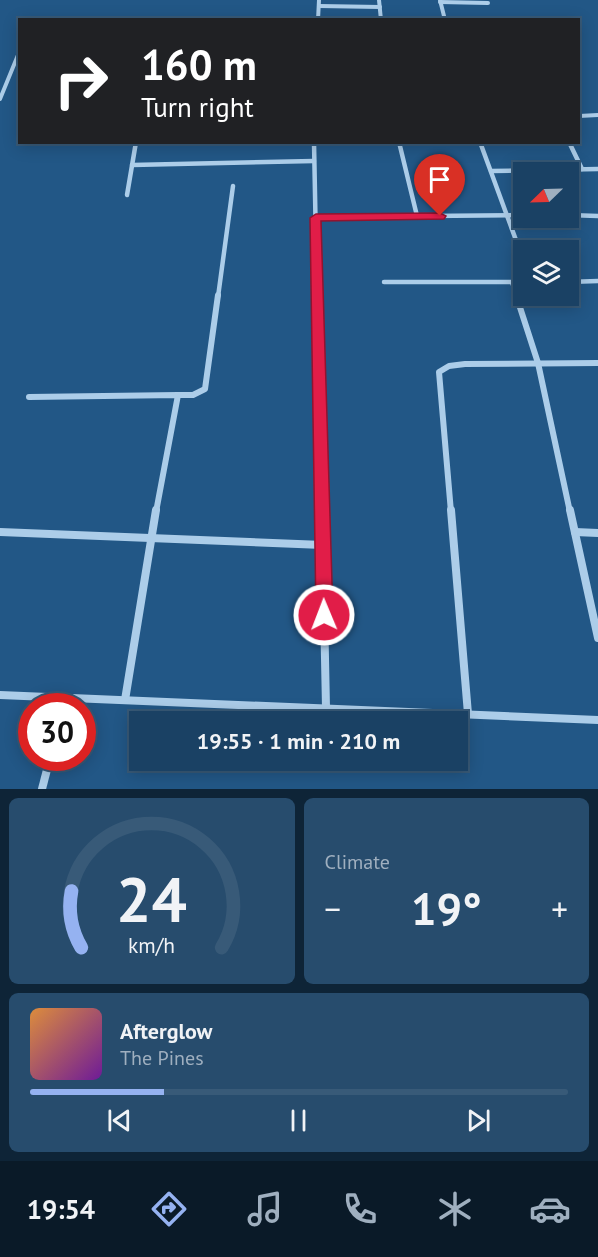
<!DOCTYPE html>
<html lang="en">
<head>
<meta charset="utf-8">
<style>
	:root { --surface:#1a4164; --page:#274c6d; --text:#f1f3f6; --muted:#9fafbf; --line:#385a78; --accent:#95b2f1 }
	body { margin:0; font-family:"PT Sans",sans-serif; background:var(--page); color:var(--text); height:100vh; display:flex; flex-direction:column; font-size:22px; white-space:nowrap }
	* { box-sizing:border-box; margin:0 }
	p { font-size:20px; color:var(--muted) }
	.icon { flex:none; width:33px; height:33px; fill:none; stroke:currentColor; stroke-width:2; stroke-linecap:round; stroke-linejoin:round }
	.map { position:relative; height:789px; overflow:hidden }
	.details { display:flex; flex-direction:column; gap:9px; padding:9px; background:#0e2437; flex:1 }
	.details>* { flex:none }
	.top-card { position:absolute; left:18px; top:18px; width:562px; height:126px; border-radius:0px; box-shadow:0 3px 15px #0003,0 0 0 2px var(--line); background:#202124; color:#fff; overflow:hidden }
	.needle { width:39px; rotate:247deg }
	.controls { position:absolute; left:513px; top:162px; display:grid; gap:12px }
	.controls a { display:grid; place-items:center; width:66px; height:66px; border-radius:0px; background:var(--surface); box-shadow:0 3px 15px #0003,0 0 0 2px var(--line); font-size:30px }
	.speed { position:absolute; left:18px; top:693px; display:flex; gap:12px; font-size:30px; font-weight:700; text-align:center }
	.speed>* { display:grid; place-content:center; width:78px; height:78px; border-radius:50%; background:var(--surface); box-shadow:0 3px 15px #0003,0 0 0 2px var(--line); line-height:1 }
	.speed .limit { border:9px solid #d22; background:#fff; color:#111 }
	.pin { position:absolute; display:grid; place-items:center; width:51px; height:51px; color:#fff; margin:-62px -26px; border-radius:50% 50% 50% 0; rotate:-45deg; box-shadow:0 0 6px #0007 }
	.pin .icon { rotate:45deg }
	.me { position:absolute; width:66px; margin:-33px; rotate:359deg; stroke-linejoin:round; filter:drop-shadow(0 0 4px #0008) }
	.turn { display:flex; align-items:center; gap:21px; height:126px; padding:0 24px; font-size:27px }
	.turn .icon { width:78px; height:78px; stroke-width:2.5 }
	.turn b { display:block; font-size:42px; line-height:51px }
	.big { font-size:45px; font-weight:600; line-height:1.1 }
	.details .widget { flex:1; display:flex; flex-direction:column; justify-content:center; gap:9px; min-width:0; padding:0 21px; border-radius:9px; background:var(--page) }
	.details .dial { align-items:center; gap:0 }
	.dial svg { height:156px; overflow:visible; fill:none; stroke:var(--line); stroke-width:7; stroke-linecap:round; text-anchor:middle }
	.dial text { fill:var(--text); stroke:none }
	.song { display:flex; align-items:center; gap:18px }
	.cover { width:72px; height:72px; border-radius:9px; background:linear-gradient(135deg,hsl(30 70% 55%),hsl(280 70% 35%)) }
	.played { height:6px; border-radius:3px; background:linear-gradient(90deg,var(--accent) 25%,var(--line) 25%) }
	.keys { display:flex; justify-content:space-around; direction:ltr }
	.heat { display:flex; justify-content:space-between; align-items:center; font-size:33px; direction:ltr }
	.details .tiles { flex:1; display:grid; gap:9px; grid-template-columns:1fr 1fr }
	.widget:last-child { grid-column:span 2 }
	.trip { position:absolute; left:129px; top:711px; width:339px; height:60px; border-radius:0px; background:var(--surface); box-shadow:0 3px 15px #0003,0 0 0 2px var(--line); font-weight:600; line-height:60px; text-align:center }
	.menu { display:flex; height:96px; justify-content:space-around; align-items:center; background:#0a1a28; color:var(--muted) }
	.menu .icon { width:42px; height:42px }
	.menu .selected { color:var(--accent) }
	.menu b { font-size:27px; color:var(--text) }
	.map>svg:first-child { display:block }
</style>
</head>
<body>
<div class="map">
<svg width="598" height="789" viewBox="0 0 598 789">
	<rect width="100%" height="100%" fill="#225786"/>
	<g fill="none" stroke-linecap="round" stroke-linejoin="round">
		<g stroke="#accde9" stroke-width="4">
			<path d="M 379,0 L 381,20"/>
			<path d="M 440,0 L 445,20"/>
			<path d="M 440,2 L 488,3"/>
			<path d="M 319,6 L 380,7"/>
			<path d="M 318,20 L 319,0"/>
			<path d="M 0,99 L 18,55"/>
			<path d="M 579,116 L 598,115"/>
		</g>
		<g stroke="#accde9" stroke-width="4.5">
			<path d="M 314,142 L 317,297"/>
			<path d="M 399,142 L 417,216"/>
			<path d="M 480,142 L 524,262"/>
			<path d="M 569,142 L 582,169"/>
			<path d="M 132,165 L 314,161"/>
			<path d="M 491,171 L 598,169"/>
			<path d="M 127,195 L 136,142"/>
			<path d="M 568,215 L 598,216"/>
			<path d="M 316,217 L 524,215"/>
			<path d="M 384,282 L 524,282"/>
			<path d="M 512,282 L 517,297"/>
			<path d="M 568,282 L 598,281"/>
			<path d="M 218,297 L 233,186"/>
		</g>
		<g stroke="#accde9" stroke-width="6">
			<path d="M 317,295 L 322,512"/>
			<path d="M 516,295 L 538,363 L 570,512"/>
			<path d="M 178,395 L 193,395 L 205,389 L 218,295"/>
			<path d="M 29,397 L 178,395 L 156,512"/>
			<path d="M 451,512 L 439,372 L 449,366 L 465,364 L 598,363"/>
		</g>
		<g stroke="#accde9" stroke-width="8">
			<path d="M 322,510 L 326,708"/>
			<path d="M 451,510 L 468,714"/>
			<path d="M 570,510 L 598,638"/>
			<path d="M 0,532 L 323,545"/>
			<path d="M 575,532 L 598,533"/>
			<path d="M 0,695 L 598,720"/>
			<path d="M 125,700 L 156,510"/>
			<path d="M 42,789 L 50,758"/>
		</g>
	</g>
	<path fill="#e11d48" stroke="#92132f" stroke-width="1.5" d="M 440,213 L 446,216 L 444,219 L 321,221 L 333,615 L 330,621 L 324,623 L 318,621 L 316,615 L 310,218 L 316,214 Z"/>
</svg>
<div class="controls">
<a><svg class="needle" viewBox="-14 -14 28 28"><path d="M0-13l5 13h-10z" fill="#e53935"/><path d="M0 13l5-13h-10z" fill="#9fafbf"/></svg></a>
<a><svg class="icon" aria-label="layers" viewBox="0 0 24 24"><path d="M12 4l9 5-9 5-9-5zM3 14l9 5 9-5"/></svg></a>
</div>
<div class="speed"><div class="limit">30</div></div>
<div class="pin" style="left:440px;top:216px;background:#d93025"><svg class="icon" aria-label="arrive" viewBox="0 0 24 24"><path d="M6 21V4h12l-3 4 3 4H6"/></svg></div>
<svg class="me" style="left:324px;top:615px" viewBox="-20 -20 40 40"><circle r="17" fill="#e11d48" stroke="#fff" stroke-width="3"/><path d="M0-11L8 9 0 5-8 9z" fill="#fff"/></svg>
<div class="trip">19:55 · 1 min · 210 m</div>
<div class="top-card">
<div class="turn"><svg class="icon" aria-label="right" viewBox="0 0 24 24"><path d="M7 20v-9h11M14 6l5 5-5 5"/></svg><div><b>160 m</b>Turn right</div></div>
</div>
</div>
<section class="details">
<div class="tiles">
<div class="widget dial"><svg viewBox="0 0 100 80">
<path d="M14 69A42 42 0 1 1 86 69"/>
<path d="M14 69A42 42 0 0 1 9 40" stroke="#95b2f1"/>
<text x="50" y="56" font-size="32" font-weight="700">24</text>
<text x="50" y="72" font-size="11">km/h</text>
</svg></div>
<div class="widget"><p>Climate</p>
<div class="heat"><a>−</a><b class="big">19°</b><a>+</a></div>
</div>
<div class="widget">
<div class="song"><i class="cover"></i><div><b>Afterglow</b><p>The Pines</p></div></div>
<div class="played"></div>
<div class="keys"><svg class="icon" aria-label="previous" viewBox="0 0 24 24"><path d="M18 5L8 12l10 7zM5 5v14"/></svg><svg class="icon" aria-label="pause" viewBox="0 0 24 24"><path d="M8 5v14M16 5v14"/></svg><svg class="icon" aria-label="next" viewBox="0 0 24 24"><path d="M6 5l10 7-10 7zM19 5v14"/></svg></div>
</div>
</div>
</section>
<nav class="menu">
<b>19:54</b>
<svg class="icon selected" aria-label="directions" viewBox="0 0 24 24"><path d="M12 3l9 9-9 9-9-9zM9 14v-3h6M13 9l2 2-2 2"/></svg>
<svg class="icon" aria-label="music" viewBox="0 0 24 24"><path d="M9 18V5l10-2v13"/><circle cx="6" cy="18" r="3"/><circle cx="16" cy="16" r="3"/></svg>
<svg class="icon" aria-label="phone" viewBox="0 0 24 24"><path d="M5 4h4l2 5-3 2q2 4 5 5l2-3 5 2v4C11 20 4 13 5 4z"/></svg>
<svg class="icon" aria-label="climate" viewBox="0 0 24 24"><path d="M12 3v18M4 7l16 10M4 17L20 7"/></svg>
<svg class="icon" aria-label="car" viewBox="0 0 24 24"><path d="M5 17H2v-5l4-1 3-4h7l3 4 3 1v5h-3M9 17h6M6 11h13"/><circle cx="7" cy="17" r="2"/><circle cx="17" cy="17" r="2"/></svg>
</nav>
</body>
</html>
